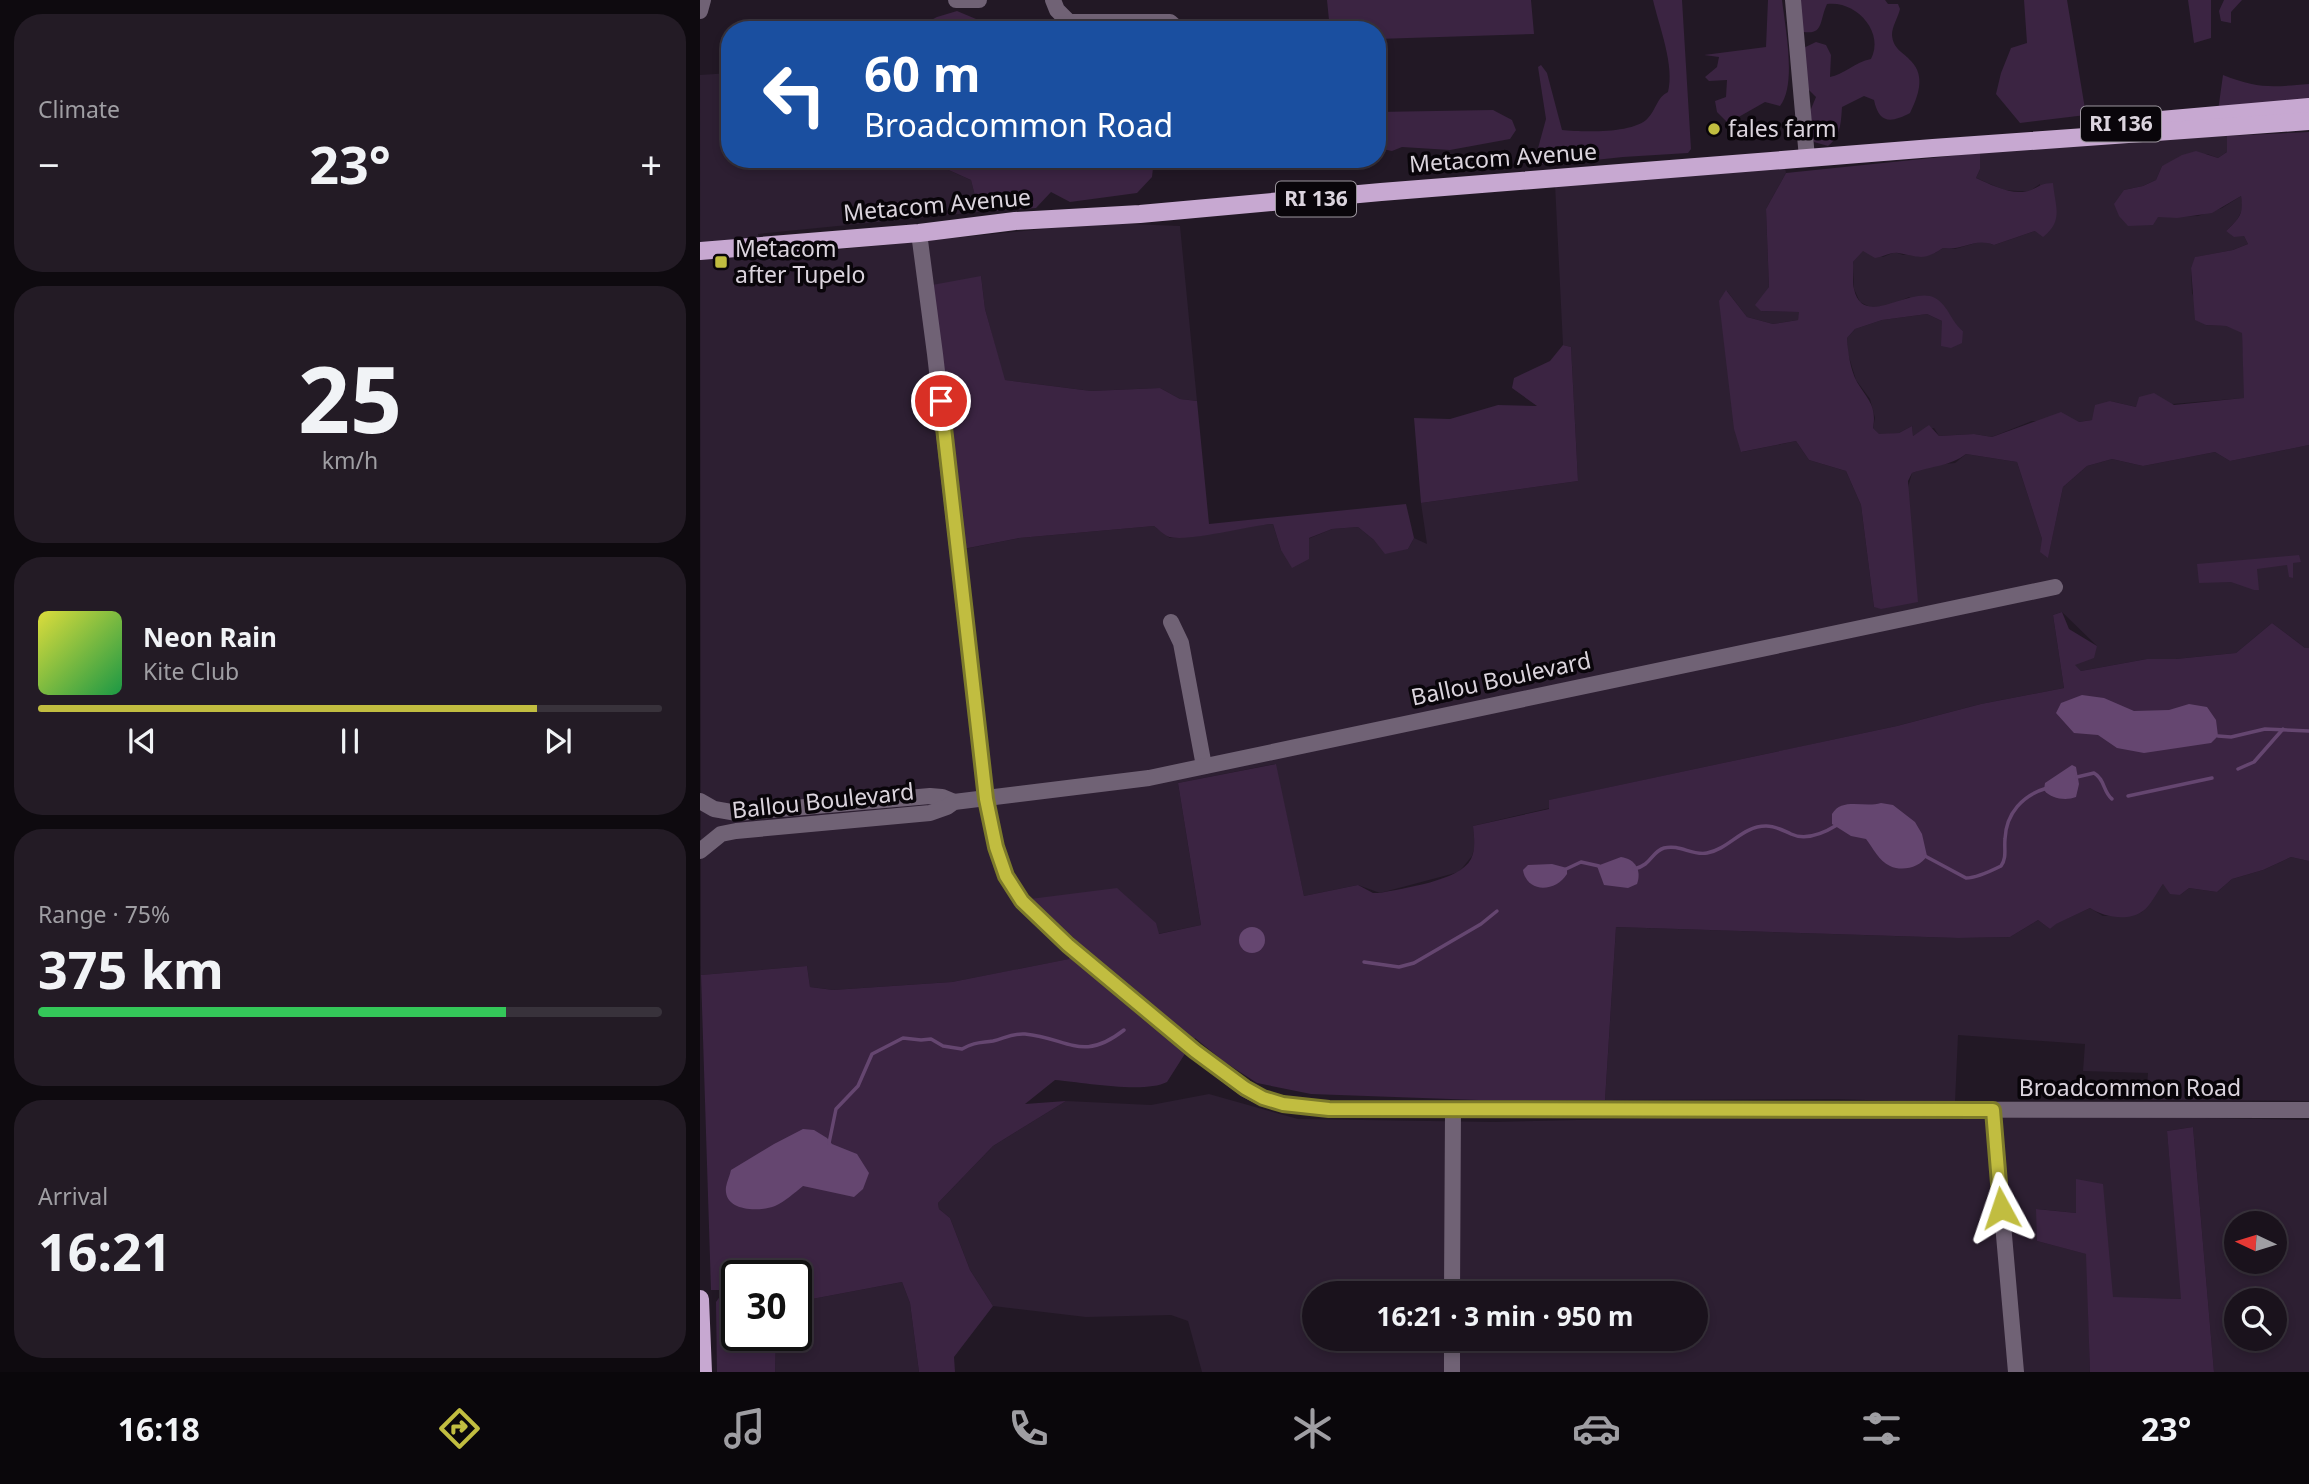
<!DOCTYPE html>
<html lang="en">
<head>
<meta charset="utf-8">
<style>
	:root { --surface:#1a121c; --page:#231b25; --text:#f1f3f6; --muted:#9f9ea3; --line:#38323b; --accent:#c1bd40 }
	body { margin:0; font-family:"Noto Sans",sans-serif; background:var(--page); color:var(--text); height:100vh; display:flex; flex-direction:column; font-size:26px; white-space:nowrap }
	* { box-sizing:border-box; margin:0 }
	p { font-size:23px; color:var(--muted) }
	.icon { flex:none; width:38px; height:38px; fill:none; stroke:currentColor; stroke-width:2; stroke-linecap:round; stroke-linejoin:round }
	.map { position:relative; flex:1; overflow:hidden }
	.panel { display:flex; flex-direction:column; gap:14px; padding:14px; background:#0e0a0f; width:700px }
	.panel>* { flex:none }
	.top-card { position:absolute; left:21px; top:21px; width:665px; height:147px; border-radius:28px; box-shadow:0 4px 10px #0003,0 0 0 2px var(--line); background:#1a4fa0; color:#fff; overflow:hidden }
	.needle { width:46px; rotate:274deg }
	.tools { position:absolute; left:1524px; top:1211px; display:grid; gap:14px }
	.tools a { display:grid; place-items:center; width:63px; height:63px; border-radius:50%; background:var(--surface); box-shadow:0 4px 10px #0003,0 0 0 2px var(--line); font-size:35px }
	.speed { position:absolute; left:21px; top:1260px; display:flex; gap:14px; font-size:35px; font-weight:700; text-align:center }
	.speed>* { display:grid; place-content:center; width:91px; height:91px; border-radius:50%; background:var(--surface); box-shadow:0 4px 10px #0003,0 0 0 2px var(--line); line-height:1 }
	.speed .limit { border:4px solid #111; border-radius:10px; background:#fff; color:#111 }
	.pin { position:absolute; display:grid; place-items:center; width:60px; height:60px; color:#fff; margin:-30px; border:4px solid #fff; border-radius:50%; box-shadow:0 2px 7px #0007 }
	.me { position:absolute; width:77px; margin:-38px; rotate:355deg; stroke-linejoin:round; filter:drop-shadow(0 0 5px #0008) }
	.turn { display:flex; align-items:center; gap:24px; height:147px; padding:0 28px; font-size:32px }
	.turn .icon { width:91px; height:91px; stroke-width:2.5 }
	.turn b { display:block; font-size:49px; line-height:60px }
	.big { font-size:52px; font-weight:700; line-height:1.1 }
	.panel .tile { flex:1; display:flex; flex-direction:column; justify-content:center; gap:10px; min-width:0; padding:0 24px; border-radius:28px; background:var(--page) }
	.panel .dial { align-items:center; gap:0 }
	.dial b { font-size:91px; line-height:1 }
	.song { display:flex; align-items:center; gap:21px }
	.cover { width:84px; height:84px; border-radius:10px; background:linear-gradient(135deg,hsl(60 70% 55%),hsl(140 70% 35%)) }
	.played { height:7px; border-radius:4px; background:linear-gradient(90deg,var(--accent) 80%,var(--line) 80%) }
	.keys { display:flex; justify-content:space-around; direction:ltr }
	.heat { display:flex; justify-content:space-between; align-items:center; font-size:38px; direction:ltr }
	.charge { height:10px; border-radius:5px; background:linear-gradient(90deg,#34c759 75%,var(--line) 0) }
	.trip { position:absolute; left:602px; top:1281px; width:406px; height:70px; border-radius:35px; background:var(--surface); box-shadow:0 4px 10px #0003,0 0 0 2px var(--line); font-weight:700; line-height:70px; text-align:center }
	.tab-bar { display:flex; height:112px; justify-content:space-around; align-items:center; background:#0a070b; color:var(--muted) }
	.tab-bar .icon { width:49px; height:49px }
	.tab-bar .selected { color:var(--accent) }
	.tab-bar b { font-size:32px; color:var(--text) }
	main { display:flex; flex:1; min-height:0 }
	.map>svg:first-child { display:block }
</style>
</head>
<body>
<main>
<section class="panel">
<div class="tile"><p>Climate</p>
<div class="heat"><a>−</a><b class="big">23°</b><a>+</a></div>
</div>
<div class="tile dial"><b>25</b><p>km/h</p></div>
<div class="tile">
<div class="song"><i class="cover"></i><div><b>Neon Rain</b><p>Kite Club</p></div></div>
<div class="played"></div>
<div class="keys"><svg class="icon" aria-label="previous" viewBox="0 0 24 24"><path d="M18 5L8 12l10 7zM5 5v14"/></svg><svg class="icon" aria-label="pause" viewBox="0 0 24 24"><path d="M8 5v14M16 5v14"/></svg><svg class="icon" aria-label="next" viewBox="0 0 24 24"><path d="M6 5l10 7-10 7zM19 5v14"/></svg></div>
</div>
<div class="tile"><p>Range · 75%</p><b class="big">375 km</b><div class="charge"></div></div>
<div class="tile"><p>Arrival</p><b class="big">16:21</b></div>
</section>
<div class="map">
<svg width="1609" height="1372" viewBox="0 0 1609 1372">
	<rect width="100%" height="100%" fill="#221825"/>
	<g fill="#2d1f32" fill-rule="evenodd">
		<path d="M 30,73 L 30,159 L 116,159 L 117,166 L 228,161 L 271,180 L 279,212 L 58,234 L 64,257 L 404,223 L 480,226 L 497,401 L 480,399 L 460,388 L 391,391 L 304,380 L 285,309 L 281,276 L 264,549 L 319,538 L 454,526 L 470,538 L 499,536 L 554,525 L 573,524 L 581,550 L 632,529 L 658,527 L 674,540 L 708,549 L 714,538 L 727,544 L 721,503 L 878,481 L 871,347 L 863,345 L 855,184 L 1084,163 L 1086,173 L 1066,209 L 1069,287 L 1061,311 L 1100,312 L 1098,320 L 1073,324 L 1047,317 L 1027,291 L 1042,452 L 1096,441 L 1109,460 L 1146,471 L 1161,505 L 1174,607 L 1212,473 L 1233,465 L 1255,463 L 1266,454 L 1317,462 L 1348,557 L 1363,487 L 1387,466 L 1412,459 L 1443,466 L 1515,452 L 1530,461 L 1609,445 L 1609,648 L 1605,648 L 1572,623 L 1536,653 L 1476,659 L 1447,659 L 1381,671 L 1374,665 L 1397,646 L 1362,612 L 1353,615 L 1364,688 L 1281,704 L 1197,726 L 850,800 L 850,808 L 773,826 L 775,846 L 772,856 L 759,872 L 680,893 L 658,885 L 604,896 L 575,764 L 478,783 L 501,925 L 458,934 L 321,911 L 370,959 L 252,982 L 133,990 L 110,987 L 107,966 L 1,975 L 0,75 Z"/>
		<path d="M 1527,136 L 1527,152 L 1518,158 L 1507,154 L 1462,166 L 1456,180 L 1443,186 L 1424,190 L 1457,217 L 1498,216 L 1522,208 L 1541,196 L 1543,208 L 1537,220 L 1526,231 L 1544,236 L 1548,244 L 1533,250 L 1496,257 L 1491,268 L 1492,293 L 1506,325 L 1526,326 L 1542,332 L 1545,398 L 1436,407 L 1410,401 L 1392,420 L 1379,422 L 1332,421 L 1292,437 L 1274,434 L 1239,436 L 1234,428 L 1223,430 L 1213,436 L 1212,426 L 1199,433 L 1179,435 L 1173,428 L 1175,418 L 1170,399 L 1156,380 L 1148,354 L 1147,338 L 1155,329 L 1182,320 L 1227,314 L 1242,321 L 1242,346 L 1263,331 L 1209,297 L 1188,306 L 1170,307 L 1160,302 L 1154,289 L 1153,262 L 1163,250 L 1183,257 L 1195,252 L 1203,255 L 1235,253 L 1243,248 L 1255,249 L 1282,241 L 1294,245 L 1335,231 L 1340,184 L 1330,191 L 1317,191 L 1304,190 L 1276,178 L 1280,169 L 1280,153 L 1443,139 Z"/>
		<path d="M 1591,857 L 1609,861 L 1609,1101 L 1446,1100 L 1448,1073 L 1383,1071 L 1385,1044 L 1258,1035 L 1255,1103 L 1137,1099 L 905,1100 L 916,927 L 1258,938 L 1310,937 L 1338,920 L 1350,929 L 1355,924 L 1390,908 L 1403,916 L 1427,916 L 1442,912 L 1463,884 L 1480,895 L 1489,888 L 1517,892 L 1532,879 L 1563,870 Z"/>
		<path d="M 509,1094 L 598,1119 L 794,1122 L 1091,1115 L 1277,1118 L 1393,1116 L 1609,1120 L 1609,1372 L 1514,1372 L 1493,1127 L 1467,1131 L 1482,1299 L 1413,1298 L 1376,1213 L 1337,1209 L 1337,1241 L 1387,1254 L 1390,1372 L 502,1372 L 488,1321 L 471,1315 L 386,1317 L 293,1306 L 270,1270 L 250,1218 L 239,1209 L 238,1203 L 293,1146 L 366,1101 L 451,1105 ZM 1536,1223 L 1575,1223 L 1575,1262 L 1536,1262 ZM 614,1293 L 996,1293 L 996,1339 L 614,1339 ZM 1536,1300 L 1575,1300 L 1575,1339 L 1536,1339 Z"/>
		<path d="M 202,1282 L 210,1303 L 219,1372 L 75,1372 L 76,1335 L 96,1335 L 96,1302 Z"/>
	</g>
	<g fill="#3b2442">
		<path d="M 627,0 L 831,0 L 834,34 L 677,39 L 677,30 L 630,30 Z"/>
		<path d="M 953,0 L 982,0 L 991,149 L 988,153 L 923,157 L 848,165 L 837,163 L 837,152 L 846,119 L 838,67 L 841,65 L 847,73 L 862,130 C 882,132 934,134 948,118 C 956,110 957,97 968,92 C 975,66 959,26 953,0 Z"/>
		<path d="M 1068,0 L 1082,0 C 1085,26 1097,85 1080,106 L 1065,102 L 1028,123 L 1017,112 L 1015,101 L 1026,97 L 1027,80 L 1009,81 L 1005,77 L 1017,67 L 1019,57 L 1004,55 L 1066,47 Z"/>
		<path d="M 1089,0 L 1185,0 L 1188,4 L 1198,4 L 1200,9 C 1198,18 1192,26 1192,35 C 1193,49 1203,52 1211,61 C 1226,76 1218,97 1210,113 C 1191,123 1179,124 1174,100 L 1164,96 L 1142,107 C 1141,122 1141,136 1128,146 L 1114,142 L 1106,121 L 1116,97 L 1102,83 L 1095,52 L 1116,42 L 1126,45 L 1131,55 L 1130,77 C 1143,75 1155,62 1171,59 C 1185,32 1156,0 1127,4 C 1118,24 1125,38 1095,30 Z"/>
		<path d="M 1324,0 L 1367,0 L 1386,115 L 1320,123 L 1296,94 L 1301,73 L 1311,48 L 1327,43 Z"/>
		<path d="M 1488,0 L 1511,0 L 1511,38 L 1494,43 Z"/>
		<path d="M 1524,0 L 1542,0 L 1531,12 L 1531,23 L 1521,21 L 1519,11 Z"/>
		<path d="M 257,11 L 276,19 L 281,30 L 212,30 L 237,17 Z"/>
		<path d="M 1523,75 C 1558,89 1572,87 1609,84 L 1609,104 L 1518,111 Z"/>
		<path d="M 793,110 L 812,120 L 816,130 L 810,139 L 750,150 L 702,147 L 692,151 L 682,149 L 677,146 L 677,112 Z"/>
		<path d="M 1609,132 L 1609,445 L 1530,461 L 1515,452 L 1443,466 L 1412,459 L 1387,466 L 1363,487 L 1348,558 L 1340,552 L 1342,539 L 1317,462 L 1266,454 C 1251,466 1231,466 1212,473 L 1208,481 L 1218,602 L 1181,609 L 1174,607 L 1161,505 L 1146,471 L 1109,460 L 1096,441 L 1041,452 L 1034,429 L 1019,301 L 1026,290 L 1047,317 L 1073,324 L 1098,320 L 1099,312 L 1061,311 L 1055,305 L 1069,287 L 1066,209 L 1086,173 L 1280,153 L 1280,169 L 1276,178 C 1292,185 1314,197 1331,190 C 1340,186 1343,183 1353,183 C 1355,206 1364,221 1343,237 L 1335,231 L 1294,245 C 1273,237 1265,251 1243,248 C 1223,261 1221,257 1198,253 C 1191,252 1183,257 1175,258 L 1163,251 L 1153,262 C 1154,271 1152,281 1154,289 C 1163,330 1211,285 1235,298 C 1249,306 1251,322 1263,331 L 1262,343 L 1251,348 L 1241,346 L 1242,321 L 1227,314 L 1182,320 L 1155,329 L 1147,338 C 1148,352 1150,369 1157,382 C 1168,400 1177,406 1173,428 L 1179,434 L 1199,433 L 1212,426 L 1213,436 L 1229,425 L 1239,436 L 1274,434 L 1292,437 L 1361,412 L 1379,422 L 1392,420 L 1395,405 L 1410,401 L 1436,407 L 1439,397 L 1454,393 L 1474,405 L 1544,398 L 1542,333 L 1526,326 L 1506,325 L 1495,320 L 1491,268 L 1495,257 L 1533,250 L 1548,244 L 1544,236 L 1534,237 L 1526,231 C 1539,218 1544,215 1541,196 L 1512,213 L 1477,218 L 1458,217 L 1453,225 L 1428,226 L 1419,216 L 1414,204 L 1424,190 L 1443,186 L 1456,180 L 1462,166 L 1482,155 L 1496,151 L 1518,158 L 1527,152 L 1527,136 Z"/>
		<path d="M 224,159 L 454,159 L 452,177 L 437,193 L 370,202 L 351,192 L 336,208 L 279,212 L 271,180 Z"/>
		<path d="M 281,276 L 285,309 L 305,380 L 391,391 L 460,388 L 480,399 L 497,401 L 509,524 L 706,504 L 714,538 L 708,549 L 685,554 L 674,540 L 658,527 L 632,529 L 609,538 L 609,559 L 592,568 L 581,550 L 573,524 C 550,525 483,544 467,536 C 463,534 458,529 454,526 L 319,538 L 263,549 L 232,285 Z"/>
		<path d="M 863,345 L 871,347 L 878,481 L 721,503 L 714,418 L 750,419 L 798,405 L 837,406 L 812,388 L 814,378 L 850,361 Z"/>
		<path d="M 1599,555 L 1601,562 L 1593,563 L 1593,578 L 1589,577 L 1587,565 L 1557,569 L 1559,590 L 1554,590 L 1531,582 L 1499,583 L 1497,564 Z"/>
		<path d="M 1362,612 L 1369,629 L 1397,646 L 1394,658 L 1375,665 L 1381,671 L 1447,659 L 1476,659 L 1536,653 L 1572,623 L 1605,648 L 1609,648 L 1609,861 L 1591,857 L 1563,870 L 1532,879 L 1517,892 L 1489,888 L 1480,895 L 1470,894 L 1463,884 C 1457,892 1451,905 1443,911 C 1428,922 1404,917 1390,908 L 1356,924 L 1350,929 L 1338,920 L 1310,937 L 1258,938 L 916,927 L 905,1100 L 778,1100 L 611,1094 L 557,1083 L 523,1061 L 495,1038 L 467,1082 C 444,1094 382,1082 355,1080 L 325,1104 L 366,1101 L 293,1146 L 238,1203 L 239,1209 L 250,1218 L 270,1270 L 293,1306 L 254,1357 L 255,1372 L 219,1372 L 210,1303 L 202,1282 L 96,1302 L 96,1276 L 37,1276 L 37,1335 L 76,1335 L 75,1372 L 17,1372 L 16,1302 L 23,1292 L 35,1290 L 11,1290 L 1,975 L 107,966 L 110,987 L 133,990 L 252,982 L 369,959 L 377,941 L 330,899 L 417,888 L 456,923 L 459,934 L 501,925 L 478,783 L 576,764 L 604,896 L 658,885 L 673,893 L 680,893 C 703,888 760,881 771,859 C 776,848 774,838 773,826 L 849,809 L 849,800 L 1197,726 L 1281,704 L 1364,688 L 1353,615 Z"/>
		<path d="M 1493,1127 L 1514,1372 L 1390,1372 L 1386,1254 L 1337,1241 L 1336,1209 L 1376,1213 L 1376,1179 L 1403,1184 L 1413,1297 L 1481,1299 L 1467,1131 Z"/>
	</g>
	<g fill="#654670">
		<path d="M 1382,695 L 1404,698 L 1434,711 L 1469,710 L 1489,704 L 1507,707 L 1516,720 L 1518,736 L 1511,743 L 1444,753 L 1417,748 L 1398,735 L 1374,733 L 1356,713 L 1361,703 Z"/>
		<path d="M 1372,765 L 1376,767 L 1379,784 L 1376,797 C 1366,801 1351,799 1344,790 L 1345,783 Z"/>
		<path d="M 1181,803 L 1193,805 L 1215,822 L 1222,834 L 1227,856 C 1220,867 1203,872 1190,866 C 1179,861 1173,848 1166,839 L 1151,836 L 1132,824 L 1132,814 C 1142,797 1164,808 1181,803 Z"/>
		<path d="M 921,857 C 935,859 942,870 937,884 L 928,888 L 904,885 L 897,866 Z"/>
		<path d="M 852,864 L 867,868 L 867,874 C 856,892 827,894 823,870 L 828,865 Z"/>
		<circle cx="552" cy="940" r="13"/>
		<path d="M 103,1129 L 114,1130 L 127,1138 L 132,1144 L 157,1154 L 169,1173 L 163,1189 L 154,1197 L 103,1186 C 94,1193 86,1201 75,1206 C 59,1212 23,1212 26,1187 C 27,1181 30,1175 31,1170 L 74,1144 Z"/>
	</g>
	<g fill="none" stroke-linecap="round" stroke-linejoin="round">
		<g stroke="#654670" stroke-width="3.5">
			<path d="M 1518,736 L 1531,737 L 1565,729 L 1609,731"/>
			<path d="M 1538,769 L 1554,762 L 1583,729"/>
			<path d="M 1377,777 L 1394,773 C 1405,779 1403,792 1412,799"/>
			<path d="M 1428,796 L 1512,778"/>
			<path d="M 1225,856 L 1266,878 C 1275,878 1293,870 1301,866 C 1307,858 1304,849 1305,839 C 1306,813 1323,795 1347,788"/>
			<path d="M 934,869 C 952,865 951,852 964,848 C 980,844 992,856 1007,853 C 1029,849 1042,826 1066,826 C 1076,826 1082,830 1091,834 C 1106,841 1124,833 1137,825"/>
			<path d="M 864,870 L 881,862 L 899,866"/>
			<path d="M 664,962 L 699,967 L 714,963 L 781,924 L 797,911"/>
			<path d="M 129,1143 L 136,1109 L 158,1086 L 172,1054 L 203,1038 L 221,1040 L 231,1039 L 243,1046 L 262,1049 C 274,1042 281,1043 293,1041 C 305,1038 313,1033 325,1034 C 368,1038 382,1063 424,1030"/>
		</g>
		<g stroke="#706275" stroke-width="16">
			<path d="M 256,0 L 279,0"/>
			<path d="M 353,0 L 357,10 L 369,22 L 470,22 L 479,30"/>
			<path d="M 1093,0 L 1107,158"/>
			<path d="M 0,11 L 3,0"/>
			<path d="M 219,233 L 235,354 L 286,799 L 296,847 L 306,876 L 322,901 L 368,945 L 495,1051 L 545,1089 L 563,1098 L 583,1104 L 629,1109 L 1609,1110"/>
			<path d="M 471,622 L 481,643 L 504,766"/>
			<path d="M 0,801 L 14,809 L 37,813 L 230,796 L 242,797 L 254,802"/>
			<path d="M 0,851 L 21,834 L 36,831 L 230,813 L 247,807 L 254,802 L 449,778 L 1355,587"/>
			<path d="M 1293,1110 L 1316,1372"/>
			<path d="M 752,1293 L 753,1110"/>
			<path d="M 752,1372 L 752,1339"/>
		</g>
		<g stroke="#c7a8d1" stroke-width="18">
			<path d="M 1438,122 L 1609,107"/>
			<path d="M 0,251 L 219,233 L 315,221 L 440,214 L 681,192 L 1233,148 L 1609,121"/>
			<path d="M 0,1299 L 3,1372"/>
		</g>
	</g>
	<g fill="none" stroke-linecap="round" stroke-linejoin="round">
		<g stroke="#7d7b2a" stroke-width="18">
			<path id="route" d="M 241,401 L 286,799 L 296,847 L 306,876 L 322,901 L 368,945 L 495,1051 L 545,1088 L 563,1098 L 583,1104 L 629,1109 L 1293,1110 L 1301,1208"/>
		</g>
		<use href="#route" stroke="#c1bd40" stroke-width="12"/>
	</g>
	<g fill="#c1bd40" stroke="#09050a" stroke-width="2.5">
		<circle cx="1014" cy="129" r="7"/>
		<rect x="14" y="255" width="14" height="14" rx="3.5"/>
	</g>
	<g text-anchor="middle" stroke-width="7" stroke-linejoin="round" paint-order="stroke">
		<g fill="#09050a" stroke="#9c969e" stroke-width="2">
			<rect x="1381" y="106.5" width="80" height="35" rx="5"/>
			<rect x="576" y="181.5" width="80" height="35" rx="5"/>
		</g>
		<g font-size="21" font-weight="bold" fill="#dbd4dd">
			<text x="1421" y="131">RI 136</text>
			<text x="616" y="206">RI 136</text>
		</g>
		<g font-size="23" fill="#dbd4dd" stroke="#09050a" text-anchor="start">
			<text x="1028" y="137">fales farm</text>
			<text x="35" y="257">Metacom<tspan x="35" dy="26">after Tupelo</tspan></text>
		</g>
		<g font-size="23" fill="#dbd4dd" stroke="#09050a">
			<text transform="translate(803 158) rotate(-4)" y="8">Metacom Avenue</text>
			<text transform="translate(237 205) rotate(-5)" y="8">Metacom Avenue</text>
			<text transform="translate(801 679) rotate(-12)" y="8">Ballou Boulevard</text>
			<text transform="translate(123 801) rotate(-6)" y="8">Ballou Boulevard</text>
			<text x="1430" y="1096">Broadcommon Road</text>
		</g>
	</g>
</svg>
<div class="tools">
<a><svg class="needle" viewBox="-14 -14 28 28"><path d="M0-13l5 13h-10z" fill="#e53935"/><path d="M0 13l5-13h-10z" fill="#9f9ea3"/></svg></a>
<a><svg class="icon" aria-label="search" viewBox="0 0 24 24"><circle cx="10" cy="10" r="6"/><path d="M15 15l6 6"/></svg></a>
</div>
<div class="speed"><div class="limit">30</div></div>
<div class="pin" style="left:241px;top:401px;background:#d93025"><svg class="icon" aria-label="arrive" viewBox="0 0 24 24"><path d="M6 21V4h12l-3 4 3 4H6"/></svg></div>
<svg class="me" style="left:1301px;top:1208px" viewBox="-20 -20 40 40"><path d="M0-17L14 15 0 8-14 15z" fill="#c1bd40" stroke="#fff" stroke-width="4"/></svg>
<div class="trip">16:21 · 3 min · 950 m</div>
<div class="top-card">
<div class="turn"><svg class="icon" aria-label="left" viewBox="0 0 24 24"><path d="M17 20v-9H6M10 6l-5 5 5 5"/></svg><div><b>60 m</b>Broadcommon Road</div></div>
</div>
</div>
</main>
<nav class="tab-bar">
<b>16:18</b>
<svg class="icon selected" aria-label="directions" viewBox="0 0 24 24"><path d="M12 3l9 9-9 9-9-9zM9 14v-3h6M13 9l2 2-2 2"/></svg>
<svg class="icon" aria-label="music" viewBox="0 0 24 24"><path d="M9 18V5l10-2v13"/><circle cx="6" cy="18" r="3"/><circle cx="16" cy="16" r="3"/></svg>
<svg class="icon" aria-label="phone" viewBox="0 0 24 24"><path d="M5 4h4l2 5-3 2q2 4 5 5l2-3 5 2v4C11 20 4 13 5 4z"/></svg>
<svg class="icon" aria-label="climate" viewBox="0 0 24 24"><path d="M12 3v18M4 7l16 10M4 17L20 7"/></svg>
<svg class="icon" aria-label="car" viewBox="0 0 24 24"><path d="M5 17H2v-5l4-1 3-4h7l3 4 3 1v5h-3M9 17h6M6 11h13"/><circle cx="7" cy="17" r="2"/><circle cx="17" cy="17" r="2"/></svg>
<svg class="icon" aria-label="filters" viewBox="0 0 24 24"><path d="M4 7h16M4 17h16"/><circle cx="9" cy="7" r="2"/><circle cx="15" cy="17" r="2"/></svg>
<b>23°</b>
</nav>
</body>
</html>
